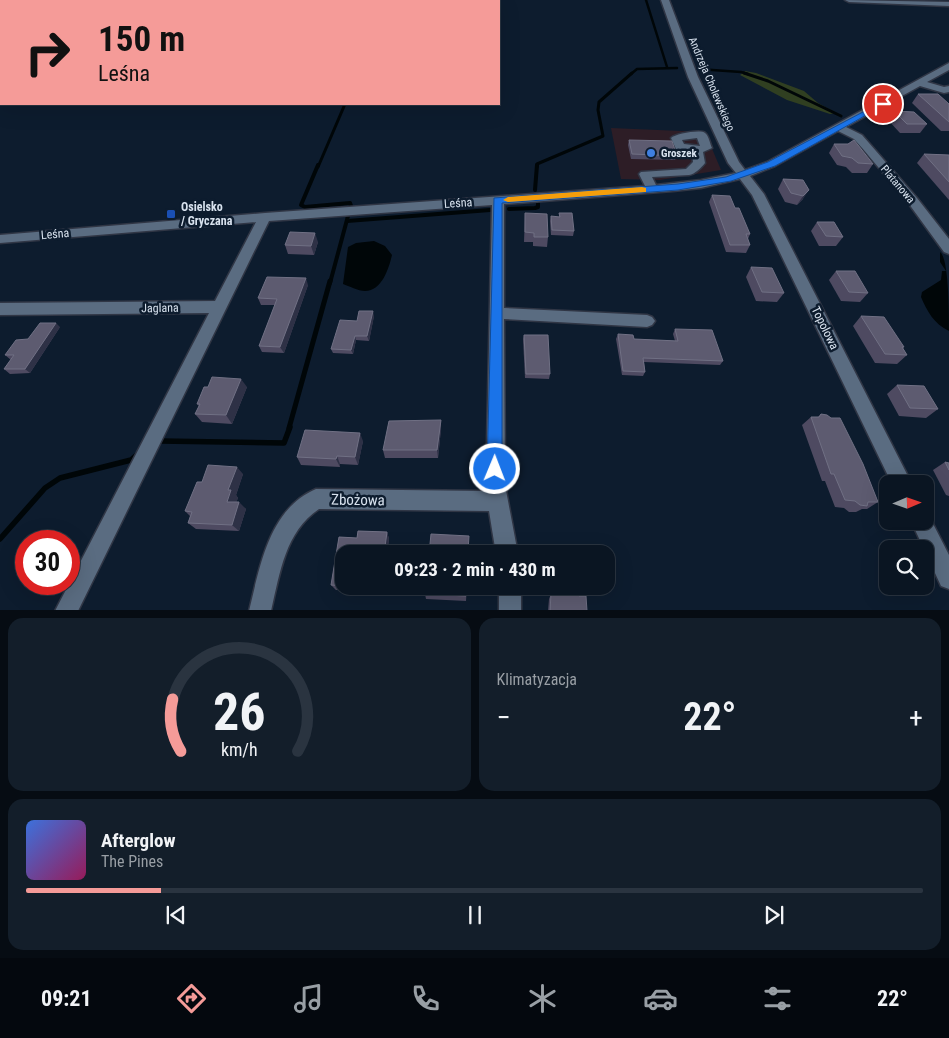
<!DOCTYPE html>
<html lang="pl">
<head>
<meta charset="utf-8">
<style>
	:root { --surface:#0a1522; --page:#131e2a; --text:#f1f3f6; --muted:#999fa5; --line:#2a3440; --accent:#f59b98 }
	body { margin:0; font-family:"Roboto Condensed",sans-serif; background:var(--page); color:var(--text); height:100vh; display:flex; flex-direction:column; font-size:19px; white-space:nowrap }
	* { box-sizing:border-box; margin:0 }
	p { font-size:16px; color:var(--muted) }
	.icon { flex:none; width:28px; height:28px; fill:none; stroke:currentColor; stroke-width:2; stroke-linecap:round; stroke-linejoin:round }
	.map { position:relative; height:610px; overflow:hidden }
	.drawer { display:flex; flex-direction:column; gap:8px; padding:8px; background:#060c13; flex:1 }
	.drawer>* { flex:none }
	.hud { position:absolute; left:0px; top:0px; width:500px; height:105px; box-shadow:0 5px 20px #0002,0 0 0 1px var(--line); background:#f59b98; color:#111; overflow:hidden }
	.needle { width:32px; rotate:88deg }
	.buttons { position:absolute; left:879px; top:475px; display:grid; gap:10px }
	.buttons a { display:grid; place-items:center; width:55px; height:55px; border-radius:10px; background:var(--surface); box-shadow:0 5px 20px #0002,0 0 0 1px var(--line); font-size:25px }
	.speed { position:absolute; left:15px; top:530px; display:flex; gap:10px; font-size:25px; font-weight:700; text-align:center }
	.speed>* { display:grid; place-content:center; width:65px; height:65px; border-radius:50%; background:var(--surface); box-shadow:0 5px 20px #0002,0 0 0 1px var(--line); line-height:1 }
	.speed .limit { border:8px solid #d22; background:#fff; color:#111 }
	.pin { position:absolute; display:grid; place-items:center; width:42px; height:42px; color:#fff; margin:-21px; border:2px solid #fff; border-radius:50%; box-shadow:0 1px 5px #0007 }
	.me { position:absolute; width:55px; margin:-28px; rotate:1deg; stroke-linejoin:round; filter:drop-shadow(0 0 4px #0008) }
	.turn { display:flex; align-items:center; gap:18px; height:105px; padding:0 15px; font-size:22px }
	.turn .icon { width:65px; height:65px; stroke-width:2.5 }
	.turn b { display:block; font-size:35px; line-height:42px }
	.big { font-size:38px; font-weight:700; line-height:1.1 }
	.drawer .widget { flex:1; display:flex; flex-direction:column; justify-content:center; gap:8px; min-width:0; padding:0 18px; border-radius:15px; background:var(--page) }
	.drawer .dial { align-items:center; gap:0 }
	.dial svg { height:130px; overflow:visible; fill:none; stroke:var(--line); stroke-width:7; stroke-linecap:round; text-anchor:middle }
	.dial text { fill:var(--text); stroke:none }
	.song { display:flex; align-items:center; gap:15px }
	.cover { width:60px; height:60px; border-radius:8px; background:linear-gradient(135deg,hsl(220 70% 55%),hsl(330 70% 35%)) }
	.played { height:5px; border-radius:2px; background:linear-gradient(90deg,var(--accent) 15%,var(--line) 15%) }
	.keys { display:flex; justify-content:space-around; direction:ltr }
	.heat { display:flex; justify-content:space-between; align-items:center; font-size:28px; direction:ltr }
	.drawer .tiles { flex:1; display:grid; gap:8px; grid-template-columns:1fr 1fr }
	.widget:last-child { grid-column:span 2 }
	.trip { position:absolute; left:335px; top:545px; width:280px; height:50px; border-radius:15px; background:var(--surface); box-shadow:0 5px 20px #0002,0 0 0 1px var(--line); font-weight:700; line-height:50px; text-align:center }
	.tab-bar { display:flex; height:80px; justify-content:space-around; align-items:center; background:#04080e; color:var(--muted) }
	.tab-bar .icon { width:35px; height:35px }
	.tab-bar .on { color:var(--accent) }
	.tab-bar b { font-size:22px; color:var(--text) }
	.map>svg:first-child { display:block }
</style>
</head>
<body>
<div class="map">
<svg width="949" height="611" viewBox="0 0 949 611">
	<rect width="100%" height="100%" fill="#0d1c2e"/>
	<path fill="#2d1d26" d="M 611,128 L 705,132 L 721,170 L 660,180 L 621,179 Z"/>
	<path fill="#303f21" d="M 745,71 L 756,73 L 804,91 L 818,103 L 836,113 L 830,114 L 787,100 L 740,75 Z"/>
	<g fill="#000608">
		<path d="M 374,241 L 385,246 L 392,255 C 389,268 382,291 365,291 C 358,291 349,286 343,284 L 348,247 L 356,243 Z"/>
		<path d="M 940,252 C 949,258 949,314 949,331 C 934,324 927,311 921,297 L 922,292 L 941,280 L 942,271 L 946,271 L 940,262 Z"/>
	</g>
	<g fill="none" stroke-linecap="round" stroke-linejoin="round">
		<g stroke="#000608" stroke-width="2.5">
			<path d="M 646,0 L 667,67"/>
			<path d="M 698,69 L 741,72 L 748,74"/>
			<path d="M 631,74 L 637,69 L 677,68"/>
		</g>
		<g stroke="#000608" stroke-width="3">
			<path d="M 744,73 L 768,81 L 841,116"/>
			<path d="M 318,167 L 345,104"/>
			<path d="M 537,167 L 537,164 L 603,136 L 598,110 L 599,102 L 632,73"/>
		</g>
		<g stroke="#000608" stroke-width="4">
			<path d="M 318,165 L 301,205 L 305,207 L 350,203 L 351,206"/>
			<path d="M 535,190 L 537,165"/>
			<path d="M 509,209 L 535,208 L 538,207 L 538,200"/>
			<path d="M 347,221 L 490,210"/>
			<path d="M 330,283 L 348,216"/>
		</g>
		<path stroke="#000608" stroke-width="5" d="M 289,428 L 330,281"/>
		<g stroke="#000608" stroke-width="5.5">
			<path d="M 160,441 L 284,443 L 290,427"/>
			<path d="M 0,539 L 45,488 L 60,478 L 131,460 L 139,453"/>
		</g>
		<g stroke="#303645" stroke-width="3">
			<g id="minor">
				<path d="M 661,0 L 669,0 L 698,77 L 739,162 L 745,170 L 767,162 L 949,63 L 949,70 L 927,82 L 944,87 L 949,86 L 949,92 L 944,93 L 920,86 L 846,127 L 862,135 L 917,198 L 949,239 L 949,254 L 944,252 L 909,204 L 863,149 L 854,139 L 838,131 L 775,166 L 750,176 L 764,194 L 912,484 L 892,484 L 752,195 L 740,179 L 701,188 L 673,191 L 504,204 L 504,308 L 647,315 L 652,317 L 655,321 L 652,325 L 647,327 L 504,319 L 505,485 L 518,554 L 496,554 L 489,511 L 319,509 C 285,532 280,573 271,611 L 249,611 C 260,566 269,509 316,489 L 486,491 L 492,205 L 269,221 L 78,611 L 55,611 L 209,313 L 0,315 L 0,303 L 215,301 L 256,222 L 0,243 L 0,235 L 265,213 L 645,186 L 639,174 L 641,172 L 686,169 L 693,162 L 692,152 L 676,149 L 671,138 C 675,134 701,129 705,133 C 709,136 710,144 712,148 L 703,152 L 705,163 C 701,168 695,174 689,175 L 652,177 L 656,185 L 701,180 L 736,173 L 728,163 L 688,77 ZM 697,138 L 700,146 L 684,144 L 682,140 Z"/>
				<path d="M 845,0 L 949,2 L 949,6 L 849,2 Z"/>
				<path d="M 925,512 L 928,514 L 949,555 L 949,589 L 941,586 L 911,521 L 925,521 Z"/>
				<rect x="499" y="586" width="22" height="25"/>
			</g>
		</g>
		<use href="#minor" fill="#5a6c81" fill-rule="evenodd"/>
	</g>
	<g fill="#4e4a61">
		<path d="M 918,94 L 949,104 L 949,131 L 941,131 L 912,103 Z"/>
		<path d="M 894,111 L 927,124 L 920,133 L 900,133 L 888,120 Z"/>
		<path d="M 629,140 L 677,156 L 675,160 L 631,159 L 628,145 Z"/>
		<path d="M 834,144 L 873,164 L 867,173 L 852,173 L 846,167 L 837,165 L 829,153 Z"/>
		<path d="M 924,154 L 949,155 L 949,200 L 917,163 Z"/>
		<path d="M 783,179 L 803,180 L 803,199 L 797,205 L 785,202 L 778,189 Z"/>
		<path d="M 712,195 L 735,208 L 750,234 L 748,239 L 750,245 L 746,253 L 726,252 L 709,202 Z"/>
		<path d="M 525,213 L 548,237 L 547,247 L 533,246 L 533,242 L 524,242 Z"/>
		<path d="M 559,213 L 574,231 L 573,236 L 551,235 L 550,221 L 551,216 L 559,217 Z"/>
		<path d="M 817,222 L 843,237 L 836,246 L 819,246 L 811,231 Z"/>
		<path d="M 318,242 L 314,255 L 288,254 L 285,245 Z"/>
		<path d="M 751,267 L 784,293 L 777,302 L 756,301 L 746,277 Z"/>
		<path d="M 836,271 L 868,293 L 860,302 L 841,301 L 829,280 Z"/>
		<path d="M 308,285 L 284,353 L 262,352 L 259,346 L 275,305 L 261,305 L 258,298 Z"/>
		<path d="M 374,316 L 369,341 L 356,340 L 353,354 L 333,353 L 331,349 L 357,321 Z"/>
		<path d="M 861,316 L 904,347 L 903,348 L 907,355 L 897,364 L 875,363 L 853,326 Z"/>
		<path d="M 60,327 L 30,373 L 10,374 L 4,369 L 11,360 L 5,355 L 28,339 Z"/>
		<path d="M 675,329 L 723,361 L 720,365 L 644,362 L 645,372 L 643,376 L 622,375 L 616,339 L 618,334 L 634,339 L 675,341 L 673,334 Z"/>
		<path d="M 524,335 L 550,374 L 549,379 L 525,378 L 523,339 Z"/>
		<path d="M 897,385 L 938,409 L 926,418 L 899,416 L 887,394 Z"/>
		<path d="M 208,387 L 247,387 L 232,424 L 202,422 L 195,414 L 199,406 L 197,404 Z"/>
		<path d="M 821,414 L 878,502 L 867,509 L 862,509 L 856,512 L 849,512 L 844,508 L 835,507 L 825,481 L 822,481 L 802,425 L 811,417 L 818,417 Z"/>
		<path d="M 441,420 L 441,429 L 438,458 L 385,458 L 383,450 Z"/>
		<path d="M 363,441 L 358,465 L 340,464 L 340,467 L 301,465 L 297,457 Z"/>
		<path d="M 945,462 L 949,463 L 949,496 L 946,495 L 933,470 Z"/>
		<path d="M 243,474 L 236,495 L 238,498 L 236,502 L 246,509 L 239,531 L 196,529 L 188,523 L 190,516 L 185,511 L 202,482 Z"/>
		<path d="M 358,531 L 387,532 L 389,539 L 387,554 L 344,554 L 344,586 L 365,586 L 364,592 L 336,590 L 331,585 L 339,537 L 357,538 Z"/>
		<path d="M 467,586 L 466,601 L 426,599 L 425,594 Z"/>
		<path d="M 563,590 L 579,596 L 587,611 L 548,611 L 549,599 L 551,594 L 561,594 Z"/>
	</g>
	<g fill="#2e3146">
		<path d="M 809,190 L 803,199 L 797,205 L 803,196 Z"/>
		<path d="M 315,233 L 318,242 L 314,255 L 311,246 Z"/>
		<path d="M 306,278 L 308,285 L 284,353 L 280,347 Z"/>
		<path d="M 373,311 L 374,316 L 369,341 L 367,336 Z"/>
		<path d="M 56,323 L 60,327 L 30,373 L 25,369 Z"/>
		<path d="M 355,336 L 356,340 L 353,354 L 351,350 Z"/>
		<path d="M 241,379 L 247,387 L 232,424 L 226,415 Z"/>
		<path d="M 441,420 L 441,429 L 438,458 L 437,450 Z"/>
		<path d="M 360,433 L 363,441 L 358,465 L 355,457 Z"/>
		<path d="M 337,456 L 340,464 L 340,467 L 336,459 Z"/>
		<path d="M 237,467 L 243,474 L 236,495 L 238,498 L 234,509 L 227,502 L 228,490 Z"/>
		<path d="M 239,502 L 246,509 L 239,531 L 232,525 Z"/>
		<path d="M 387,532 L 389,539 L 387,554 L 384,554 Z"/>
		<path d="M 360,586 L 365,586 L 364,592 L 360,587 Z"/>
	</g>
	<g fill="#5d5b70" stroke="#707084">
		<path d="M 918,94 L 938,94 L 949,104 L 949,122 Z"/>
		<path d="M 894,111 L 914,112 L 927,124 L 907,124 Z"/>
		<path d="M 629,140 L 672,141 L 677,156 L 632,154 Z"/>
		<path d="M 854,140 L 873,164 L 858,163 L 852,158 L 842,156 L 834,144 L 848,144 Z"/>
		<path d="M 924,154 L 949,155 L 949,182 Z"/>
		<path d="M 783,179 L 803,180 L 809,190 L 803,196 L 791,193 Z"/>
		<path d="M 712,195 L 730,196 L 735,208 L 739,208 L 750,234 L 746,234 L 750,245 L 730,245 Z"/>
		<path d="M 525,213 L 547,214 L 548,237 L 534,237 L 534,233 L 525,232 Z"/>
		<path d="M 559,213 L 572,213 L 574,231 L 552,230 L 551,216 L 560,217 Z"/>
		<path d="M 817,222 L 834,222 L 843,237 L 826,236 Z"/>
		<path d="M 290,232 L 315,233 L 311,246 L 285,245 Z"/>
		<path d="M 751,267 L 772,268 L 784,293 L 762,292 Z"/>
		<path d="M 836,271 L 855,271 L 868,293 L 849,292 Z"/>
		<path d="M 267,277 L 306,278 L 280,347 L 259,346 L 277,299 L 258,298 Z"/>
		<path d="M 359,311 L 373,311 L 367,336 L 355,336 L 351,350 L 331,349 L 340,320 L 357,321 Z"/>
		<path d="M 861,316 L 884,317 L 904,347 L 902,347 L 907,355 L 885,354 Z"/>
		<path d="M 40,323 L 56,323 L 25,369 L 4,369 L 14,355 L 5,355 L 16,340 L 28,339 Z"/>
		<path d="M 675,329 L 712,330 L 723,361 L 643,358 L 645,372 L 623,371 L 618,334 L 633,335 L 634,339 L 678,341 Z"/>
		<path d="M 524,335 L 548,335 L 550,374 L 526,374 Z"/>
		<path d="M 212,377 L 241,379 L 226,415 L 195,414 L 200,404 L 197,404 L 204,387 L 208,387 Z"/>
		<path d="M 897,385 L 924,386 L 938,409 L 910,408 Z"/>
		<path d="M 821,414 L 827,415 L 831,418 L 840,418 L 863,464 L 878,502 L 868,502 L 867,506 L 860,505 L 855,501 L 845,500 L 834,474 L 831,474 L 811,417 L 819,417 Z"/>
		<path d="M 441,420 L 437,450 L 383,450 L 389,421 Z"/>
		<path d="M 305,430 L 360,433 L 355,457 L 337,456 L 336,459 L 297,457 Z"/>
		<path d="M 945,462 L 949,463 L 949,470 Z"/>
		<path d="M 208,465 L 237,467 L 228,490 L 231,490 L 227,502 L 239,502 L 232,525 L 188,523 L 192,512 L 185,511 L 197,482 L 202,482 Z"/>
		<path d="M 358,531 L 387,532 L 384,554 L 344,554 L 344,586 L 331,585 L 339,537 L 357,538 Z"/>
		<path d="M 431,534 L 469,536 L 468,551 L 472,552 L 472,554 L 429,554 Z"/>
		<path d="M 426,586 L 466,586 L 466,596 L 425,594 Z"/>
		<path d="M 563,590 L 579,591 L 579,596 L 586,596 L 587,611 L 550,611 L 551,594 L 564,595 Z"/>
	</g>
	<path fill="#1a73e8" stroke="#114b97" d="M 880,103 L 886,104 L 775,166 L 731,181 L 678,190 L 502,203 L 502,469 L 500,474 L 495,476 L 489,474 L 487,469 L 494,198 L 678,184 L 726,177 L 768,162 Z"/>
	<path fill="#f59e0b" d="M 642,187 L 646,188 L 646,192 L 508,202 L 503,200 L 508,197 Z"/>
	<circle fill="#3f7fe0" stroke="#0d1c2e" stroke-width="2" cx="651" cy="153" r="5"/>
	<rect fill="#1a4fb4" stroke="#0d1c2e" stroke-width="2" x="166" y="209" width="10" height="10" rx="2.5"/>
	<g text-anchor="middle" stroke-width="5" stroke-linejoin="round" paint-order="stroke">
		<g font-size="11" fill="#d8e2ee" stroke="#0d1c2e">
			<text transform="translate(712 84) rotate(67)" y="4">Andrzeja Cholewskiego</text>
			<text transform="translate(898 184) rotate(50)" y="4">Platanowa</text>
		</g>
		<g font-size="11" font-weight="bold" fill="#d8e2ee" stroke="#0d1c2e" text-anchor="start">
			<text x="661" y="157">Groszek</text>
		</g>
		<g font-size="12" fill="#d8e2ee" stroke="#0d1c2e">
			<text transform="translate(458 203) rotate(-4)" y="4">Leśna</text>
			<text transform="translate(55 234) rotate(-5)" y="4">Leśna</text>
			<text transform="translate(160 308) rotate(-1)" y="4">Jaglana</text>
			<text transform="translate(825 328) rotate(64)" y="4">Topolowa</text>
		</g>
		<g font-size="12" font-weight="bold" fill="#d8e2ee" stroke="#0d1c2e" text-anchor="start">
			<text x="181" y="211">Osielsko<tspan x="181" dy="14">/ Gryczana</tspan></text>
		</g>
		<g font-size="15" fill="#d8e2ee" stroke="#0d1c2e">
			<text transform="translate(358 500) rotate(1)" y="5">Zbożowa</text>
		</g>
	</g>
</svg>
<div class="buttons">
<a><svg class="needle" viewBox="-14 -14 28 28"><path d="M0-13l5 13h-10z" fill="#e53935"/><path d="M0 13l5-13h-10z" fill="#999fa5"/></svg></a>
<a><svg class="icon" aria-label="search" viewBox="0 0 24 24"><circle cx="10" cy="10" r="6"/><path d="M15 15l6 6"/></svg></a>
</div>
<div class="speed"><div class="limit">30</div></div>
<div class="pin" style="left:883px;top:104px;background:#d93025"><svg class="icon" aria-label="arrive" viewBox="0 0 24 24"><path d="M6 21V4h12l-3 4 3 4H6"/></svg></div>
<svg class="me" style="left:495px;top:469px" viewBox="-20 -20 40 40"><circle r="17" fill="#1a73e8" stroke="#fff" stroke-width="3"/><path d="M0-11L8 9 0 5-8 9z" fill="#fff"/></svg>
<div class="trip">09:23 · 2 min · 430 m</div>
<div class="hud">
<div class="turn"><svg class="icon" aria-label="right" viewBox="0 0 24 24"><path d="M7 20v-9h11M14 6l5 5-5 5"/></svg><div><b>150 m</b>Leśna</div></div>
</div>
</div>
<section class="drawer">
<div class="tiles">
<div class="widget dial"><svg viewBox="0 0 100 80">
<path d="M14 69A42 42 0 1 1 86 69"/>
<path d="M14 69A42 42 0 0 1 9 37" stroke="#f59b98"/>
<text x="50" y="56" font-size="32" font-weight="700">26</text>
<text x="50" y="72" font-size="11">km/h</text>
</svg></div>
<div class="widget"><p>Klimatyzacja</p>
<div class="heat"><a>−</a><b class="big">22°</b><a>+</a></div>
</div>
<div class="widget">
<div class="song"><i class="cover"></i><div><b>Afterglow</b><p>The Pines</p></div></div>
<div class="played"></div>
<div class="keys"><svg class="icon" aria-label="previous" viewBox="0 0 24 24"><path d="M18 5L8 12l10 7zM5 5v14"/></svg><svg class="icon" aria-label="pause" viewBox="0 0 24 24"><path d="M8 5v14M16 5v14"/></svg><svg class="icon" aria-label="next" viewBox="0 0 24 24"><path d="M6 5l10 7-10 7zM19 5v14"/></svg></div>
</div>
</div>
</section>
<nav class="tab-bar">
<b>09:21</b>
<svg class="icon on" aria-label="directions" viewBox="0 0 24 24"><path d="M12 3l9 9-9 9-9-9zM9 14v-3h6M13 9l2 2-2 2"/></svg>
<svg class="icon" aria-label="music" viewBox="0 0 24 24"><path d="M9 18V5l10-2v13"/><circle cx="6" cy="18" r="3"/><circle cx="16" cy="16" r="3"/></svg>
<svg class="icon" aria-label="phone" viewBox="0 0 24 24"><path d="M5 4h4l2 5-3 2q2 4 5 5l2-3 5 2v4C11 20 4 13 5 4z"/></svg>
<svg class="icon" aria-label="climate" viewBox="0 0 24 24"><path d="M12 3v18M4 7l16 10M4 17L20 7"/></svg>
<svg class="icon" aria-label="car" viewBox="0 0 24 24"><path d="M5 17H2v-5l4-1 3-4h7l3 4 3 1v5h-3M9 17h6M6 11h13"/><circle cx="7" cy="17" r="2"/><circle cx="17" cy="17" r="2"/></svg>
<svg class="icon" aria-label="filters" viewBox="0 0 24 24"><path d="M4 7h16M4 17h16"/><circle cx="9" cy="7" r="2"/><circle cx="15" cy="17" r="2"/></svg>
<b>22°</b>
</nav>
</body>
</html>
